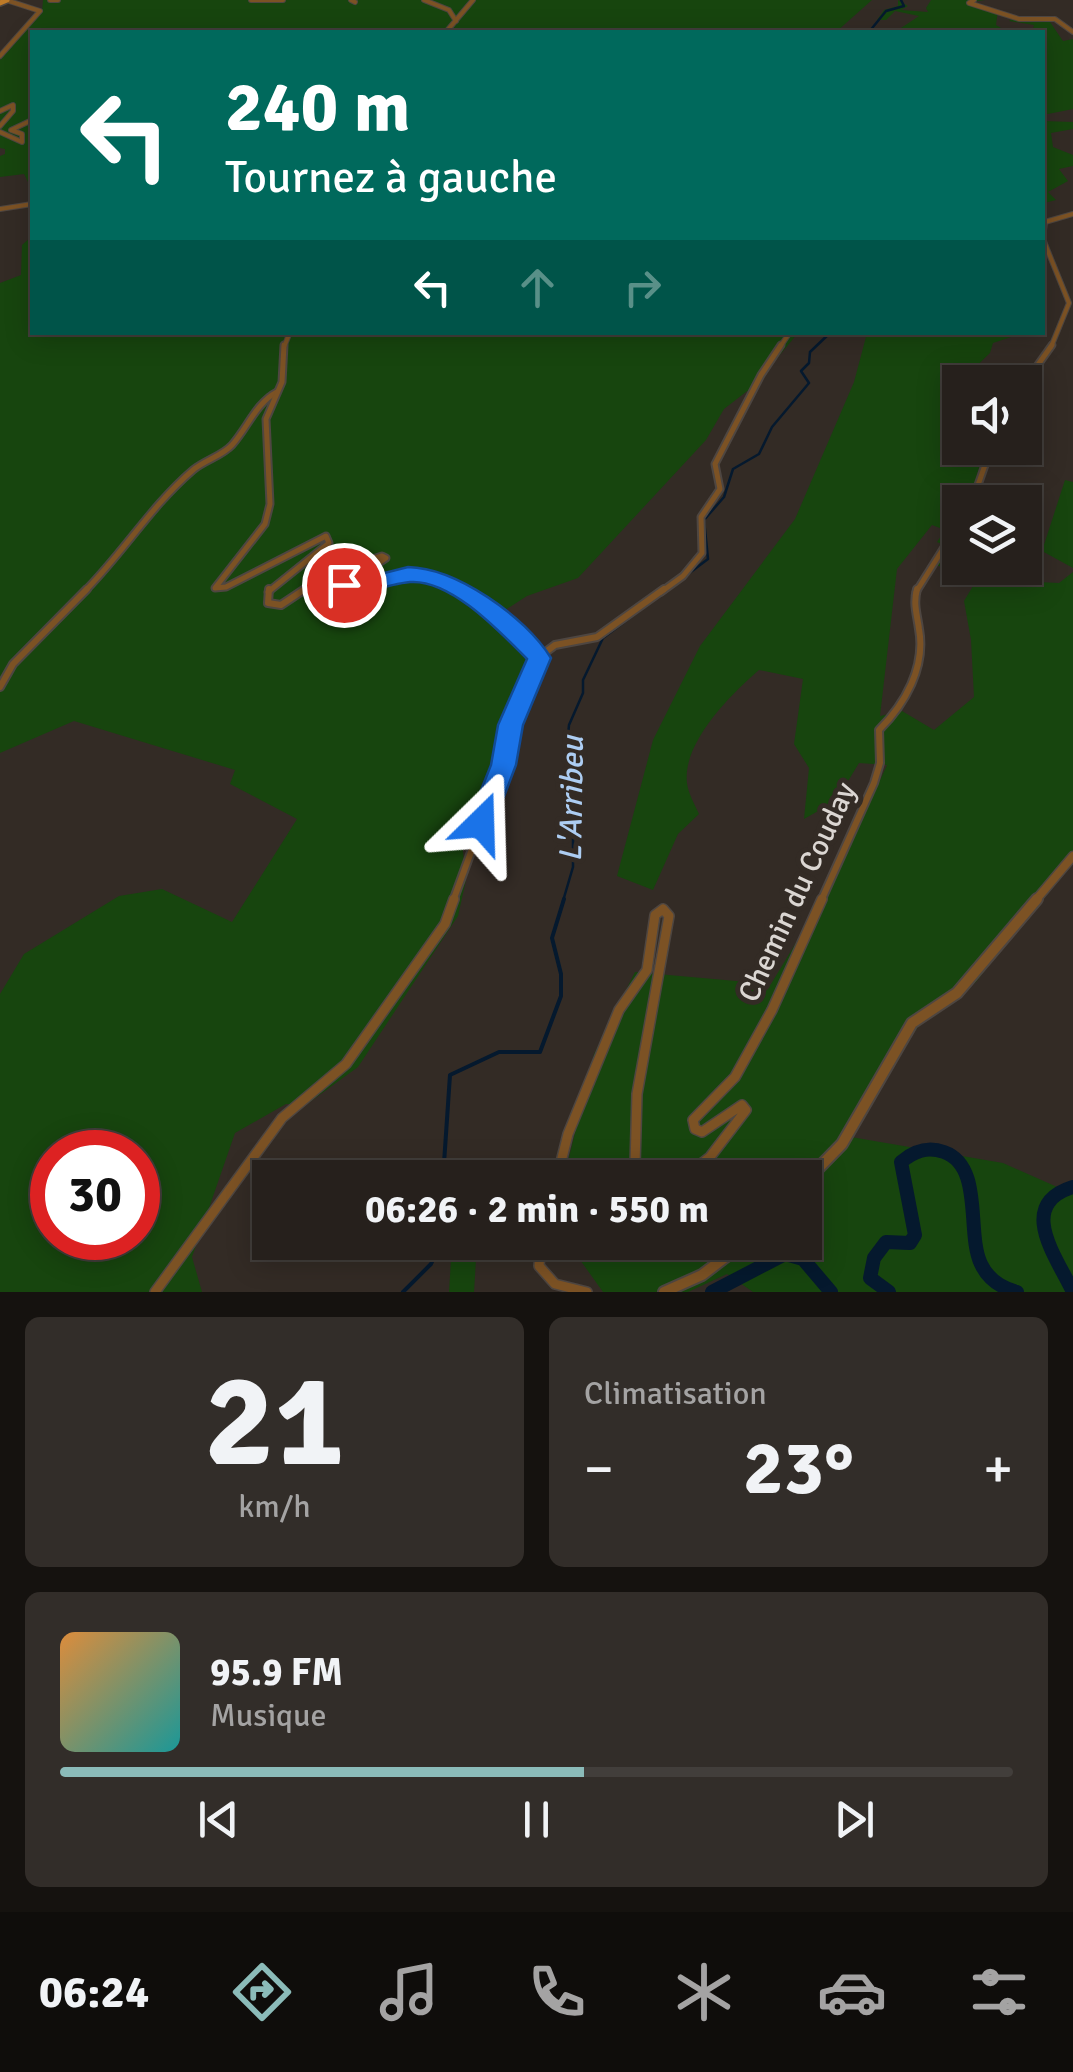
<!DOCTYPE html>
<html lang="fr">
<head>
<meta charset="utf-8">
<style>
	:root { --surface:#26201c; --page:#322d29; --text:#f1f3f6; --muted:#a4a3a3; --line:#423e3b; --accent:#8bbbb9 }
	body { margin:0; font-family:Signika,sans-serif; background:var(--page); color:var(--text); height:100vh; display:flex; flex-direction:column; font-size:38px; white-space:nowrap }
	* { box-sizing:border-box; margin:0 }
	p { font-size:32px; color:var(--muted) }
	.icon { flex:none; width:55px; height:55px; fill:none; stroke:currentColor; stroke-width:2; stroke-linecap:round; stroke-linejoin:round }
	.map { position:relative; height:1292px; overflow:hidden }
	.side { display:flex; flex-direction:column; gap:25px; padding:25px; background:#15120f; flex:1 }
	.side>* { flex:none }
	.hud { position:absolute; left:30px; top:30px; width:1015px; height:305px; border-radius:0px; box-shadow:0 5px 25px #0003,0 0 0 2px var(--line); background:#00695c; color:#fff; overflow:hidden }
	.controls { position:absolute; left:942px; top:365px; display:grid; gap:20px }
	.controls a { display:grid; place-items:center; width:100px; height:100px; border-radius:0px; background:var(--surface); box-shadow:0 5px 25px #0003,0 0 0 2px var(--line); font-size:50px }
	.speed { position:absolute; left:30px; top:1130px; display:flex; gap:20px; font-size:50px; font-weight:700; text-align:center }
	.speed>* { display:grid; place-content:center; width:130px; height:130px; border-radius:50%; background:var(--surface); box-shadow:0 5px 25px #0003,0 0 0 2px var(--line); line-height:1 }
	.speed .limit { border:15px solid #d22; background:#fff; color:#111 }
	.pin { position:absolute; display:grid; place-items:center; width:85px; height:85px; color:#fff; margin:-42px; border:5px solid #fff; border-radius:50%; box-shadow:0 2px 10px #0007 }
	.me { position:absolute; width:110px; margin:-55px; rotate:22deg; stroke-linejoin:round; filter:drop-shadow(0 0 8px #0008) }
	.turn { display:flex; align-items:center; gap:35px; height:210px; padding:0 30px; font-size:45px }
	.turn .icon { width:130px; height:130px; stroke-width:2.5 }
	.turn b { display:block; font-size:70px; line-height:85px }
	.lanes { display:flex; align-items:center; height:95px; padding:0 30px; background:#0003; justify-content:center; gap:50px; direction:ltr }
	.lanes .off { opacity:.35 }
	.big { font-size:75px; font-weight:700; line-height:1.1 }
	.side .card { flex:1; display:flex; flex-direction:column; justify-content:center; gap:15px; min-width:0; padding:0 35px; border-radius:15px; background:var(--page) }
	.side .dial { align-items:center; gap:0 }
	.dial b { font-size:130px; line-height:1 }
	.song { display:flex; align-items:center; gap:30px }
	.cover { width:120px; height:120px; border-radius:15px; background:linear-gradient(135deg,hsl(30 70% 55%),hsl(180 70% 35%)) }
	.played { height:10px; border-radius:5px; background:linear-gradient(90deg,var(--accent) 55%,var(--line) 55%) }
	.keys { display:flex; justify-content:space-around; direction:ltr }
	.heat { display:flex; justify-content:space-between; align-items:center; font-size:55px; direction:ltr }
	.side .tiles { flex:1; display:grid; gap:25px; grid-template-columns:1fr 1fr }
	.card:last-child { grid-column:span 2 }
	.trip { position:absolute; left:252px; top:1160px; width:570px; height:100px; border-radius:0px; background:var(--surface); box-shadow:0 5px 25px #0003,0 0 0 2px var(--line); font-weight:700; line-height:100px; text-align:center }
	.menu { display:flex; height:160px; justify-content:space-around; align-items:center; background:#0f0d0b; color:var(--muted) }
	.menu .icon { width:70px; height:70px }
	.menu .on { color:var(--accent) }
	.menu b { font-size:45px; color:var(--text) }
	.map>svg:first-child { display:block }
</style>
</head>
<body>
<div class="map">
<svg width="1073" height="1292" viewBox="0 0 1073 1292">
	<rect width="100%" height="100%" fill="#332b25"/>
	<g fill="#17450e" fill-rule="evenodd">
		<path d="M 43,0 L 872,0 L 836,32 L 32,32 L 30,186 L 24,174 L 0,177 L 0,156 L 5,154 L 5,149 L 0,148 L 0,60 L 42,12 Z"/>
		<path d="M 898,0 L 908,6 L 901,10 L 928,12 L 926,8 L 931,0 L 985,0 L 971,2 L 998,10 L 996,25 L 1008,32 L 895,32 L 919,16 L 895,11 L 886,20 L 877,20 L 884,10 L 898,6 Z"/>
		<path d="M 1013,18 L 1050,22 L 1063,41 L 1073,39 L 1073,109 L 1043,115 L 1042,32 L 1032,32 L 1034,25 L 1009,21 Z"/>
		<path d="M 1043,121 L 1073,122 L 1073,129 L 1051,133 L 1053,147 L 1073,155 L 1073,166 L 1059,169 L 1068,181 L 1048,192 L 1056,200 L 1044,203 Z"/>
		<path d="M 32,236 L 32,332 L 798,333 L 755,385 L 724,409 L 706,440 L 578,578 L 527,596 L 491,619 L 532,656 L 490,799 L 462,842 L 466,880 L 458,916 L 358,1067 L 307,1104 L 286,1104 L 235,1133 L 192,1257 L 202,1292 L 0,1292 L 0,994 L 24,954 L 119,896 L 162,889 L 232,922 L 297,819 L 230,784 L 235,770 L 74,721 L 0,753 L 0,283 L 21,275 L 22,245 ZM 52,1152 L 138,1152 L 138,1238 L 52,1238 Z"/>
		<path d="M 867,333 L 1023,333 L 993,343 L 990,353 L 960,382 L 950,419 L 960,422 L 960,448 L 984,448 L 970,502 L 960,502 L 960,523 L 949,547 L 937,542 L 945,530 L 932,525 L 897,569 L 880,716 L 902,711 L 934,730 L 974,697 L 971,640 L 964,601 L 979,576 L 931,564 L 934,557 L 960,563 L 960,568 L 1025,565 L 1033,571 L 1017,581 L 1059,583 L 1073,572 L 1073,855 L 976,982 L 923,1020 L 899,1053 L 851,1137 L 1003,1163 L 1073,1194 L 1073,1292 L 753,1292 L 727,1274 L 688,1292 L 603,1292 L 568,1243 L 805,1242 L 805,1178 L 564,1178 L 594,1054 L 635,972 L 771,984 L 835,878 L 887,765 L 859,763 L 836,801 L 804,819 L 809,768 L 794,744 L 803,679 L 759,670 C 731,694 682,743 687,783 C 688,793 695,805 699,814 L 678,834 L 653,890 L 617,876 L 653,740 L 700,646 L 795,519 L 854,382 Z"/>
		<path d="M 1065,480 L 1073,482 L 1073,568 L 1042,551 Z"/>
		<path d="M 452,1243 L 477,1243 L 474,1292 L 449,1292 Z"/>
	</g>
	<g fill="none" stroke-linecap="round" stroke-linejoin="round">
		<g stroke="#05192e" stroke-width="2.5">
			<path d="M 869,32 L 886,11 L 904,6 L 901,0"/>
			<path d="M 563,901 L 573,867 L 573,809 L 578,782 L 566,756 L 569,725 L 583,693 L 583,680 L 603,638 L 708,559 L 704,520 L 724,497 L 733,469 L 759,454 L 772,427 L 809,383 L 801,371 L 809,363 L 810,352 L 831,332"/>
		</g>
		<g stroke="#05192e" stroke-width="4">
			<path d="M 443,1178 L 450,1075 L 499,1052 L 540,1052 L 561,996 L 561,974 L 552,938 L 564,899"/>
			<path d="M 403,1292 L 431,1264 L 441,1242"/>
		</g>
		<g stroke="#05192e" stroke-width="14">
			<path d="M 1073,1187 C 1016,1205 1056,1256 1073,1292"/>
			<path d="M 712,1292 L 785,1254 L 803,1259 L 831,1292"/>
			<path d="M 889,1292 L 870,1278 L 874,1258 L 886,1242 L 910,1243 L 915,1235 L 901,1162 C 914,1151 927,1146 944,1152 C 984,1166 966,1233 981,1264 C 988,1279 1002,1288 1017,1292"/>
		</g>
		<g stroke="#4e4641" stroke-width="6">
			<g id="minor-far3">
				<path d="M 50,0 L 58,0"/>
				<path d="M 251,0 L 283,0"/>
				<path d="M 351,0 L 355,2"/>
				<path d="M 424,0 L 449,10 L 456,21"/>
				<path d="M 974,0 L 969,3 L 1019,19 L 1055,19 L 1073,32"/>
				<path d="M 0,209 L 32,204"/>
				<path d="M 284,347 L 290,332"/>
				<path d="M 780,347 L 790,332"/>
				<path d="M 1051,347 L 1069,303 L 1043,239 L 1045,222 L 1073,214"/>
			</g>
		</g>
		<g stroke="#4e4641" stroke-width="9">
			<g id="minor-far2">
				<path d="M 1025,398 L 1030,376 L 1052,345"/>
				<path d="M 972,502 L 991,448"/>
				<path d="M 84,592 C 123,553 151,506 193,470 C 205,460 222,456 232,445 C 248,427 256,403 277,392"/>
				<path d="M 268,592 L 329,543 L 326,536 L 226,587 L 215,588 L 265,524 L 270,504 L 266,419 L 282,382 L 284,345"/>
				<path d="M 301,592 L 330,573 L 382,556 L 386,558 L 343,588 C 395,588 411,559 466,592"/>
				<path d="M 661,592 L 683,576 L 702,553 L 701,517 L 720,489 L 715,464 L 761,375 L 781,345"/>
				<path d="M 916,592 L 960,522"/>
			</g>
		</g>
		<g stroke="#4e4641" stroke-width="10">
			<g id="minor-far1">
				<path d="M 269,589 L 268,603 L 281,605 L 305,589"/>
				<path d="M 463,589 L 496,614 L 539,657"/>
				<path d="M 0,687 L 13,664 L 87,589"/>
				<path d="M 453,901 L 503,765 L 511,725 L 539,657 L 555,645 L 597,637 L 664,589"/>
				<path d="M 821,901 L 874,783 L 880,763 L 879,730 C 905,704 926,667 919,629 C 917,614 913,604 917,589"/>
			</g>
		</g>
		<g stroke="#4e4641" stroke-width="12">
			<g id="minor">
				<path d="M 557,1178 L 568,1134 L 619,1010 L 647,970 L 655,915 L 663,909 L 669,916 L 637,1094 L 635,1165 L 647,1178"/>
				<path d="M 683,1178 L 710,1157 L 746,1110 L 742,1105 L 702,1132 L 695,1129 L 693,1120 L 735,1077 L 772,1010 L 822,899"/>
				<path d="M 541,1242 L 539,1266 L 555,1284 L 587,1292"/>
				<path d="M 155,1292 L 282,1118 L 346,1064 L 445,924 L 454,899"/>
			</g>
		</g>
		<g stroke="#4e4641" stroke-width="6">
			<g id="tertiary-far2">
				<path d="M 446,32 L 473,0"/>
				<path d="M 0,56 L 40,11 L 9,1"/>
				<path d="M 0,111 L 13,105 L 13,111 L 0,126"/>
				<path d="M 0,132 L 22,142 L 22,134 L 11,130 L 32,120"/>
			</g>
		</g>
		<g stroke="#4e4641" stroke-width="11">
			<path id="tertiary-far1" d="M 1035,901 L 1073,856"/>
		</g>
		<g stroke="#4e4641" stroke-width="14">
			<g id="tertiary">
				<path d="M 805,1182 L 842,1144 L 912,1023 L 957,993 L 1037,899"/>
				<path d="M 664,1292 L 702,1275 L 745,1242"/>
			</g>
		</g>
		<g stroke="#4e4641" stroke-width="8">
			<path id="primary" d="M 0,3 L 7,0"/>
		</g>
		<use href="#minor-far3" stroke="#7c5224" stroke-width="4"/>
		<use href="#minor-far2" stroke="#7c5224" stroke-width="5"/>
		<use href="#minor-far1" stroke="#7c5224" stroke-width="6"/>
		<use href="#minor" stroke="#7c5224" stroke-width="9"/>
		<use href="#tertiary-far2" stroke="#7c5224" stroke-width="4"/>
		<use href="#tertiary-far1" stroke="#7c5224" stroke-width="8"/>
		<use href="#tertiary" stroke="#7c5224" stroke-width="10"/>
		<use href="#primary" stroke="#be7a27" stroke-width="5"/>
	</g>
	<path fill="#1a73e8" stroke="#114b97" stroke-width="2.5" d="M 408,567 C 456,568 525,616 551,658 L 523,725 L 516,765 L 494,823 L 490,830 L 481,833 L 472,830 L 468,823 L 491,765 L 498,725 L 527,659 C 500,632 451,579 410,582 C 390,584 368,592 348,597 L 340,595 L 333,585 L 344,578 L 353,581 Z"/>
	<g text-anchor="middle" stroke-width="10" stroke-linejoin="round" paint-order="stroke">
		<g font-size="30" fill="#dbd6d2" stroke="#332b25">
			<text transform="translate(797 892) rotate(-65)" y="10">Chemin du Couday</text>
		</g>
		<g font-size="32" font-style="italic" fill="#adcdf2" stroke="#332b25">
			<text transform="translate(571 799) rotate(-89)" y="11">L'Arribeu</text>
		</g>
	</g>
</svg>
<div class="controls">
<a><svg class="icon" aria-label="sound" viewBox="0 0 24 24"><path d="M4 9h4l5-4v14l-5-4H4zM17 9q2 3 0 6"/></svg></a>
<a><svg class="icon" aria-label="layers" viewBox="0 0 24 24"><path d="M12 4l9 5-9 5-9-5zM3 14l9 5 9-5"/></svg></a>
</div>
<div class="speed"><div class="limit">30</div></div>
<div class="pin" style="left:344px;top:585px;background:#d93025"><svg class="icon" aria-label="arrive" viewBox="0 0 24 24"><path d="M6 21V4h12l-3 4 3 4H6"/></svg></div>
<svg class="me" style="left:481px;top:823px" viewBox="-20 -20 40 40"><path d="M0-17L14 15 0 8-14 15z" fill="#1a73e8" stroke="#fff" stroke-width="4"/></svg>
<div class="trip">06:26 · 2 min · 550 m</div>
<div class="hud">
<div class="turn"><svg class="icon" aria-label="left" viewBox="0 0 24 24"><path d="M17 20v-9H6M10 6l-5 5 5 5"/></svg><div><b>240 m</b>Tournez à gauche</div></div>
<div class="lanes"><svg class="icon" aria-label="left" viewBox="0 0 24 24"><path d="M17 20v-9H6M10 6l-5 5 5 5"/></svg><svg class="icon off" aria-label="ahead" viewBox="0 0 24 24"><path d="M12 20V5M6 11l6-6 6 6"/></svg><svg class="icon off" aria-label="right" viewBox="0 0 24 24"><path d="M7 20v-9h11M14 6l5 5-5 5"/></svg></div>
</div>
</div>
<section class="side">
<div class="tiles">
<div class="card dial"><b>21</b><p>km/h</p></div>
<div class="card"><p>Climatisation</p>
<div class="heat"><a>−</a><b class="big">23°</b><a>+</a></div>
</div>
<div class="card">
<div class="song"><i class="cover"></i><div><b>95.9 FM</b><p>Musique</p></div></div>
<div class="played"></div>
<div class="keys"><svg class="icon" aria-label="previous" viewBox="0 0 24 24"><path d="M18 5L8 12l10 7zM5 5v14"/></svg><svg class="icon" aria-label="pause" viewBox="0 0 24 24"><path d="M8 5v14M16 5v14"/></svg><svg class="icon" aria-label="next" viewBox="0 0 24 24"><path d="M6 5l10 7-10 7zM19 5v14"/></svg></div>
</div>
</div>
</section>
<nav class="menu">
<b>06:24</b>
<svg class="icon on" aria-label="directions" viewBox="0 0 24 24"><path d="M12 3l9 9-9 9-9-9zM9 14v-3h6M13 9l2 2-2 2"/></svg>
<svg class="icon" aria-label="music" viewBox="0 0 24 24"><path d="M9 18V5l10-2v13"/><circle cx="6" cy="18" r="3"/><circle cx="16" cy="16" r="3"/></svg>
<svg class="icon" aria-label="phone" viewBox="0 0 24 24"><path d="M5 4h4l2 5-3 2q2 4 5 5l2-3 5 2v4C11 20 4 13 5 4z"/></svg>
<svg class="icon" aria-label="climate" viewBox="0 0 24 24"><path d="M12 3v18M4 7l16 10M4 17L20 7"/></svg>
<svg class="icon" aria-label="car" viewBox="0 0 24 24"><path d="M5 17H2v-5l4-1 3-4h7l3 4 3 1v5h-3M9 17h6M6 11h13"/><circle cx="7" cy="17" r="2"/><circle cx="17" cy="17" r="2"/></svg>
<svg class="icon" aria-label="filters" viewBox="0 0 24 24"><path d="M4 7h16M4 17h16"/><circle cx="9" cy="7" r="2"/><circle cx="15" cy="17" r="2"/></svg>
</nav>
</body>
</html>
